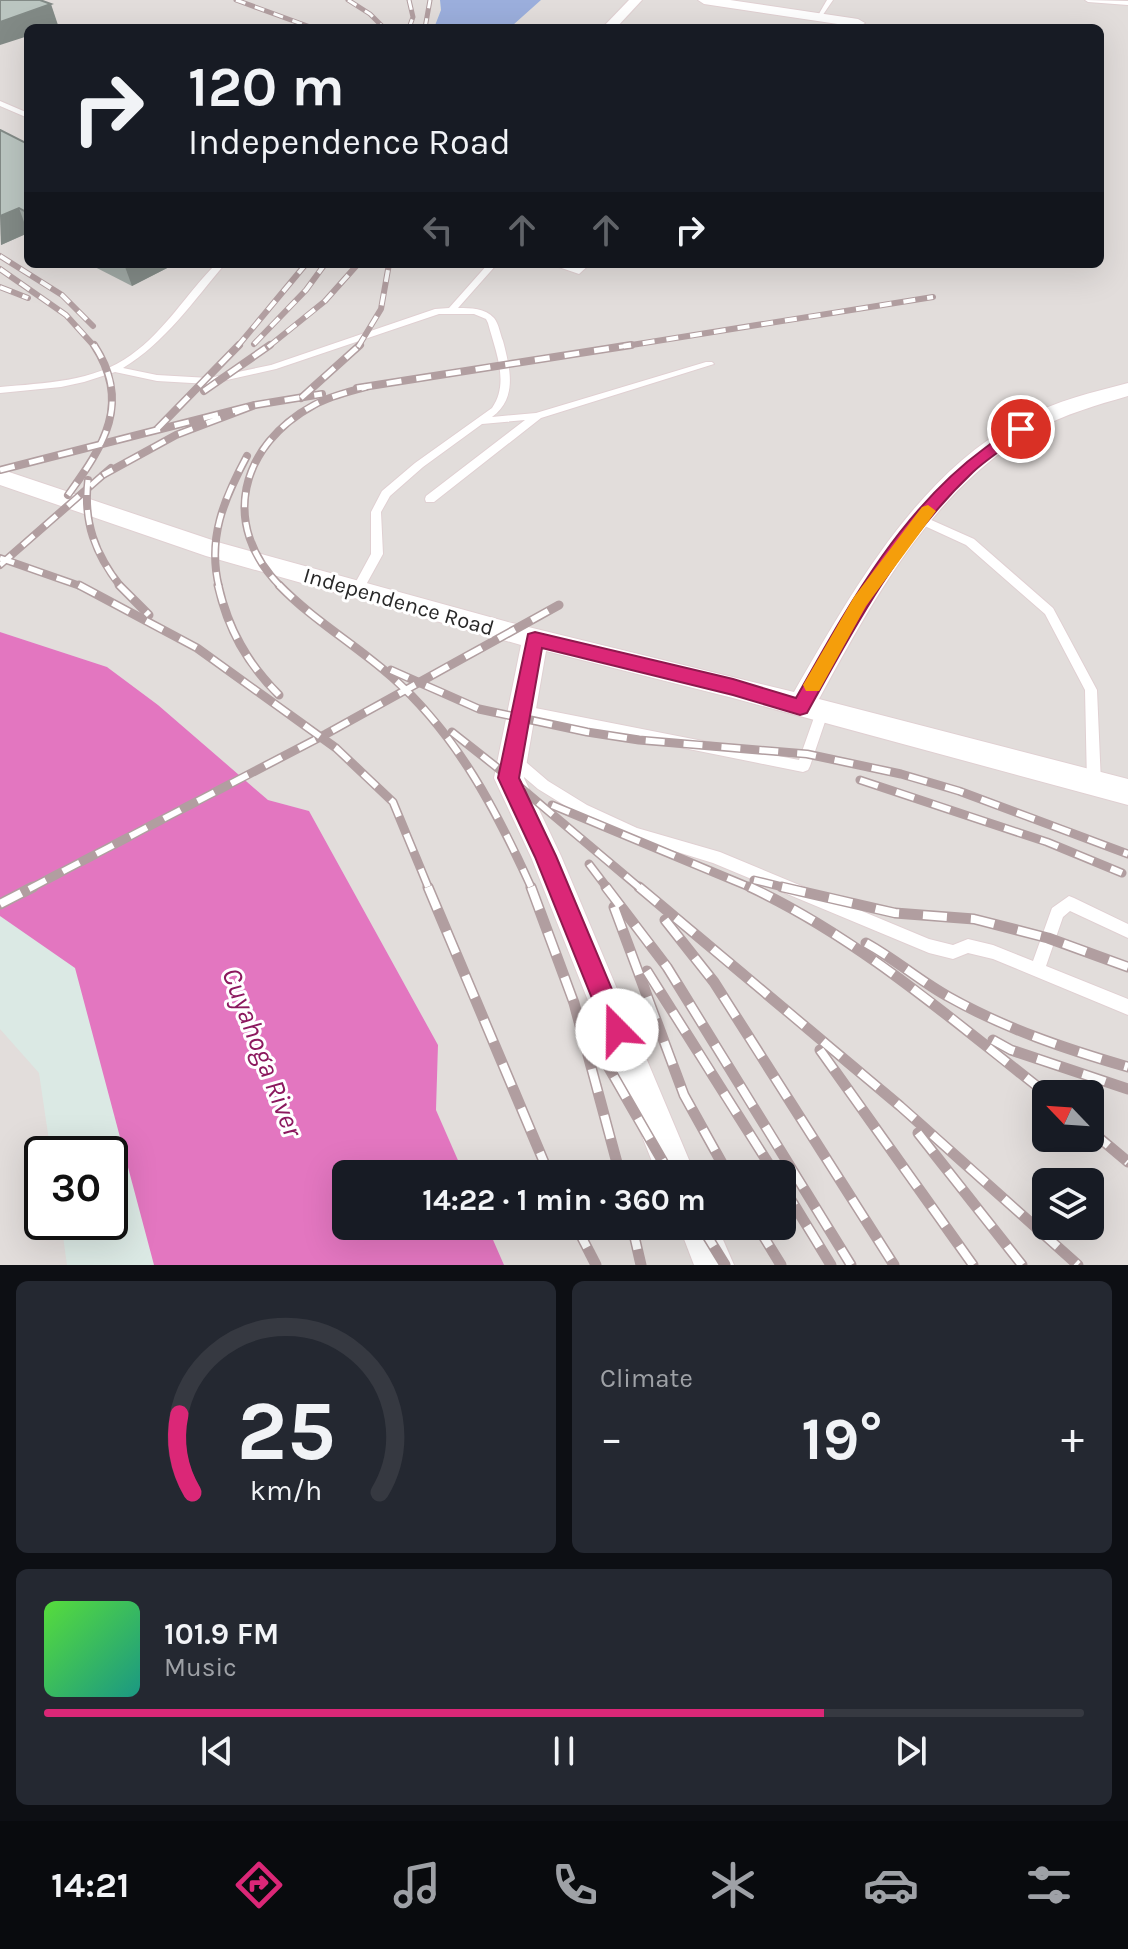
<!DOCTYPE html>
<html lang="en">
<head>
<meta charset="utf-8">
<style>
	:root { --surface:#171b24; --page:#242831; --text:#f1f3f6; --muted:#9ea1a6; --line:#363941; --accent:#db2777 }
	body { margin:0; font-family:Karla,sans-serif; background:var(--page); color:var(--text); height:100vh; display:flex; flex-direction:column; font-size:30px; white-space:nowrap }
	* { box-sizing:border-box; margin:0 }
	p { font-size:26px; color:var(--muted) }
	.icon { flex:none; width:44px; height:44px; fill:none; stroke:currentColor; stroke-width:2; stroke-linecap:round; stroke-linejoin:round }
	.map { position:relative; height:1265px; overflow:hidden }
	.side { display:flex; flex-direction:column; gap:16px; padding:16px; background:#0d0f14; flex:1 }
	.side>* { flex:none }
	.guide { position:absolute; left:24px; top:24px; width:1080px; height:244px; border-radius:12px; box-shadow:0 8px 32px #0002; background:#171b24; color:var(--text); overflow:hidden }
	.needle { width:52px; rotate:295deg }
	.tools { position:absolute; left:1032px; top:1080px; display:grid; gap:16px }
	.tools a { display:grid; place-items:center; width:72px; height:72px; border-radius:12px; background:var(--surface); box-shadow:0 8px 32px #0002; font-size:40px }
	.speed { position:absolute; left:24px; top:1136px; display:flex; gap:16px; font-size:40px; font-weight:700; text-align:center }
	.speed>* { display:grid; place-content:center; width:104px; height:104px; border-radius:50%; background:var(--surface); box-shadow:0 8px 32px #0002; line-height:1 }
	.speed .limit { border:4px solid #111; border-radius:12px; background:#fff; color:#111 }
	.pin { position:absolute; display:grid; place-items:center; width:68px; height:68px; color:#fff; margin:-34px; border:4px solid #fff; border-radius:50%; box-shadow:0 2px 8px #0007 }
	.me { position:absolute; width:88px; margin:-44px; rotate:338deg; stroke-linejoin:round; filter:drop-shadow(0 0 6px #0008) }
	.turn { display:flex; align-items:center; gap:28px; height:168px; padding:0 32px; font-size:36px }
	.turn .icon { width:104px; height:104px; stroke-width:2.5 }
	.turn b { display:block; font-size:56px; line-height:68px }
	.lanes { display:flex; align-items:center; height:76px; padding:0 32px; background:#0003; justify-content:center; gap:40px; direction:ltr }
	.lanes .off { opacity:.35 }
	.big { font-size:60px; font-weight:700; line-height:1.1 }
	.side .card { flex:1; display:flex; flex-direction:column; justify-content:center; gap:12px; min-width:0; padding:0 28px; border-radius:12px; background:var(--page) }
	.side .dial { align-items:center; gap:0 }
	.dial svg { height:208px; overflow:visible; fill:none; stroke:var(--line); stroke-width:7; stroke-linecap:round; text-anchor:middle }
	.dial text { fill:var(--text); stroke:none }
	.song { display:flex; align-items:center; gap:24px }
	.cover { width:96px; height:96px; border-radius:12px; background:linear-gradient(135deg,hsl(110 70% 55%),hsl(170 70% 35%)) }
	.played { height:8px; border-radius:4px; background:linear-gradient(90deg,var(--accent) 75%,var(--line) 75%) }
	.keys { display:flex; justify-content:space-around; direction:ltr }
	.heat { display:flex; justify-content:space-between; align-items:center; font-size:44px; direction:ltr }
	.side .tiles { flex:1; display:grid; gap:16px; grid-template-columns:1fr 1fr }
	.card:last-child { grid-column:span 2 }
	.trip { position:absolute; left:332px; top:1160px; width:464px; height:80px; border-radius:12px; background:var(--surface); box-shadow:0 8px 32px #0002; font-weight:700; line-height:80px; text-align:center }
	.dock { display:flex; height:128px; justify-content:space-around; align-items:center; background:#090b0e; color:var(--muted) }
	.dock .icon { width:56px; height:56px }
	.dock .current { color:var(--accent) }
	.dock b { font-size:36px; color:var(--text) }
	.map>svg:first-child { display:block }
</style>
</head>
<body>
<div class="map">
<svg width="1128" height="1265" viewBox="0 0 1128 1265">
	<rect width="100%" height="100%" fill="#dbe9e4"/>
	<g fill="#e2dddb" fill-rule="evenodd">
		<path d="M 0,0 L 440,0 L 441,10 L 434,28 L 28,28 L 28,264 L 1100,264 L 1100,28 L 513,28 L 512,25 L 541,0 L 1128,0 L 1128,1265 L 504,1265 L 487,1226 L 782,1226 L 782,1174 L 464,1174 L 436,1110 L 438,1045 L 309,811 L 268,800 L 158,705 L 107,667 L 0,632 ZM 1046,1094 L 1090,1094 L 1090,1138 L 1046,1138 ZM 1046,1182 L 1090,1182 L 1090,1226 L 1046,1226 Z"/>
		<path d="M 0,1029 L 39,1073 L 51,1154 L 42,1154 L 42,1222 L 61,1222 L 67,1265 L 0,1265 Z"/>
	</g>
	<path fill="#9baedc" d="M 440,0 L 541,0 L 513,25 L 513,28 L 434,28 L 441,10 Z"/>
	<path fill="#e376c0" d="M 0,632 L 107,667 L 158,705 L 268,800 L 309,811 L 438,1045 L 436,1110 L 464,1174 L 346,1174 L 346,1226 L 487,1226 L 504,1265 L 154,1265 L 75,968 L 0,916 Z"/>
	<g fill="none" stroke-linecap="round" stroke-linejoin="round">
		<g stroke="#e0d0d2" stroke-width="2">
			<g id="service">
				<path d="M 827,0 L 833,0 L 820,19 L 816,19 Z"/>
				<path d="M 1085,0 L 1128,1 L 1128,5 L 1088,2 Z"/>
				<path d="M 0,101 L 28,113 L 28,118 L 0,106 Z"/>
				<path d="M 216,264 L 225,264 C 194,300 165,343 123,368 L 157,375 L 209,378 L 271,365 L 435,309 L 449,308 L 488,264 L 497,264 L 458,308 C 471,308 485,308 494,318 C 499,324 500,334 503,341 C 510,368 518,398 492,417 L 536,413 L 706,362 L 712,362 L 714,364 L 541,418 L 434,502 L 426,502 L 425,499 L 426,496 L 525,420 L 482,424 L 423,467 L 390,496 L 381,512 L 383,554 L 362,592 L 358,593 L 352,589 L 371,554 L 371,512 L 382,491 L 415,463 L 492,408 C 510,383 495,350 488,323 L 486,319 L 474,314 L 439,314 L 276,369 L 209,384 L 157,381 L 115,372 L 84,382 L 61,387 L 0,393 L 0,387 C 44,383 94,382 131,355 C 165,331 187,293 216,264 Z"/>
				<path d="M 550,264 L 563,264 L 577,268 L 581,264 L 590,264 L 579,274 Z"/>
				<path d="M 920,515 L 974,539 L 1053,608 L 1097,690 L 1101,783 L 1099,787 L 1094,789 L 1089,787 L 1087,783 L 1085,690 L 1045,614 L 966,545 L 916,522 L 915,519 Z"/>
				<path d="M 520,705 L 799,760 L 817,709 L 822,708 L 827,709 L 828,713 L 810,766 L 808,770 L 803,772 L 520,715 L 515,714 L 514,710 L 515,706 Z"/>
				<path d="M 515,755 L 520,757 L 548,781 L 587,805 L 637,828 L 720,852 L 929,939 L 953,945 L 968,939 L 993,945 L 1033,961 L 1052,908 L 1069,896 L 1074,898 L 1128,924 L 1128,938 L 1070,911 L 1063,917 L 1046,966 L 1128,999 L 1128,1015 L 993,959 L 968,953 L 953,959 L 929,953 L 713,863 L 629,837 L 577,813 L 538,789 L 510,765 L 508,761 L 510,757 Z"/>
			</g>
		</g>
		<g stroke="#e0d0d2" stroke-width="2">
			<g id="minor">
				<path d="M 629,0 L 642,0 L 616,28 L 602,28 Z"/>
				<path d="M 698,0 L 730,0 L 858,19 L 865,23 L 858,27 L 704,4 Z"/>
				<path d="M 1128,383 L 1128,396 C 1097,405 1065,414 1036,430 C 934,486 873,600 819,699 L 1128,779 L 1128,805 L 733,698 L 546,651 L 524,778 L 561,856 L 695,1174 L 657,1174 L 531,857 L 494,778 L 521,645 L 206,556 L 0,485 L 0,469 L 221,543 L 508,622 L 794,692 C 852,592 917,473 1024,418 C 1056,401 1093,392 1128,383 Z"/>
				<path d="M 679,1226 L 717,1226 L 734,1265 L 694,1265 Z"/>
			</g>
		</g>
		<use href="#service" fill="#fff" fill-rule="evenodd"/>
		<use href="#minor" fill="#fff" fill-rule="evenodd"/>
		<g stroke="#b19ea0" stroke-width="5">
			<g id="rail-far4">
				<path d="M 236,0 L 313,28"/>
				<path d="M 348,0 L 370,14 L 384,28"/>
				<path d="M 409,0 L 413,17 L 409,28"/>
				<path d="M 425,28 L 430,0"/>
			</g>
		</g>
		<g stroke="#b19ea0" stroke-width="6">
			<g id="rail-far3">
				<path d="M 0,256 L 62,295 L 93,326"/>
				<path d="M 0,269 L 66,315 L 95,347"/>
				<path d="M 0,287 L 28,298"/>
				<path d="M 254,344 L 306,290 L 325,264"/>
				<path d="M 237,347 L 306,264"/>
				<path d="M 268,347 L 325,301 L 358,264"/>
				<path d="M 358,347 L 381,309 L 389,264"/>
				<path d="M 619,347 L 933,297"/>
			</g>
		</g>
		<g stroke="#b19ea0" stroke-width="8">
			<g id="rail-far2">
				<path d="M 357,388 L 631,345"/>
				<path d="M 204,391 L 270,345"/>
				<path d="M 301,398 L 360,345"/>
				<path d="M 255,405 L 322,394"/>
				<path d="M 157,429 L 239,345"/>
				<path d="M 0,470 L 255,405 L 176,435 L 103,475"/>
				<path d="M 88,480 C 83,522 95,554 121,587"/>
				<path d="M 68,495 C 104,445 132,403 94,345"/>
				<path d="M 0,558 L 83,587"/>
				<path d="M 0,565 L 111,468"/>
				<path d="M 219,587 C 207,538 224,499 247,456"/>
				<path d="M 281,587 C 219,525 240,445 314,405 C 330,396 348,392 366,387"/>
			</g>
		</g>
		<g stroke="#b19ea0" stroke-width="9">
			<g id="rail-far1">
				<path d="M 79,585 L 197,648 L 336,748 L 393,802 L 429,889"/>
				<path d="M 119,585 L 149,615"/>
				<path d="M 218,585 C 228,629 247,663 279,695"/>
				<path d="M 279,585 C 313,620 356,645 392,677 C 458,736 496,810 532,889"/>
				<path d="M 391,670 L 479,709 L 587,732 L 639,740 L 807,754 L 901,774 L 959,791 L 1128,854"/>
				<path d="M 452,732 L 518,784"/>
				<path d="M 509,778 L 641,889"/>
				<path d="M 860,780 L 1047,842 L 1122,873"/>
				<path d="M 552,805 L 754,889"/>
				<path d="M 589,864 L 608,889"/>
				<path d="M 754,880 L 791,889"/>
				<path d="M 29,889 L 326,734 L 559,605"/>
			</g>
		</g>
		<g stroke="#b19ea0" stroke-width="11">
			<g id="rail">
				<path d="M 428,887 L 549,1174"/>
				<path d="M 531,887 L 574,1003 L 620,1174"/>
				<path d="M 606,887 L 667,967 L 851,1265"/>
				<path d="M 639,887 L 900,1106 L 1078,1265"/>
				<path d="M 750,887 C 859,938 952,1020 1047,1094"/>
				<path d="M 782,887 L 895,913 L 974,919 L 1048,938 L 1128,967"/>
				<path d="M 0,904 L 33,887"/>
				<path d="M 614,907 L 684,1095 L 728,1174"/>
				<path d="M 665,920 L 714,982 L 894,1265"/>
				<path d="M 866,943 C 895,959 920,981 949,997 C 1006,1029 1066,1049 1128,1067"/>
				<path d="M 647,971 L 775,1174"/>
				<path d="M 590,1035 L 670,1174"/>
				<path d="M 993,1040 L 1011,1050 L 1128,1089"/>
				<path d="M 820,1050 L 973,1265"/>
				<path d="M 1090,1130 L 1128,1162"/>
				<path d="M 918,1133 L 1022,1265"/>
				<path d="M 782,1185 L 831,1265"/>
				<path d="M 576,1226 L 596,1265"/>
				<path d="M 632,1226 L 641,1265"/>
				<path d="M 701,1226 L 725,1265"/>
				<path d="M 757,1226 L 781,1265"/>
			</g>
		</g>
		<use href="#rail-far4" stroke="#fff" stroke-width="3" stroke-dasharray="10" stroke-linecap="butt"/>
		<use href="#rail-far3" stroke="#fff" stroke-width="4" stroke-dasharray="12" stroke-linecap="butt"/>
		<use href="#rail-far2" stroke="#fff" stroke-width="5" stroke-dasharray="15" stroke-linecap="butt"/>
		<use href="#rail-far1" stroke="#fff" stroke-width="6" stroke-dasharray="19" stroke-linecap="butt"/>
		<use href="#rail" stroke="#fff" stroke-width="8" stroke-dasharray="24" stroke-linecap="butt"/>
	</g>
	<g fill="#a0a9a5">
		<path d="M 0,130 L 28,144 L 28,233 L 1,245 Z"/>
		<path d="M 89,264 L 175,264 L 132,286 Z"/>
	</g>
	<g fill="#828a86">
		<path d="M 51,4 L 58,25 L 50,28 L 28,28 L 28,36 L 0,45 L 0,22 Z"/>
		<path d="M 19,208 L 28,233 L 1,245 L 0,216 Z"/>
		<path d="M 124,264 L 175,264 L 132,286 Z"/>
	</g>
	<g fill="#bac5c0" stroke="#828a86" stroke-width="2">
		<path d="M 0,0 L 40,0 L 51,4 L 0,22 Z"/>
		<path d="M 0,130 L 28,144 L 28,213 L 19,208 L 0,216 Z"/>
	</g>
	<path fill="#db2777" stroke="#8e194d" stroke-width="2" d="M 1021,424 L 1027,425 L 1027,432 C 1009,445 989,457 973,472 C 901,540 854,627 807,713 L 800,715 L 733,695 L 542,648 L 519,778 L 556,856 L 629,1030 L 625,1038 L 617,1042 L 608,1038 L 535,857 L 498,778 L 528,634 L 535,632 L 733,679 L 796,698 C 847,608 900,510 985,448 C 996,440 1008,428 1021,424 Z"/>
	<path fill="#f59e0b" d="M 928,505 L 936,511 L 866,606 L 819,691 L 806,691 L 803,685 L 854,597 L 922,507 Z"/>
	<g text-anchor="middle" stroke-width="6" stroke-linejoin="round" paint-order="stroke">
		<g font-size="22" fill="#282828" stroke="#fff">
			<text transform="translate(399 601) rotate(16)" y="8">Independence Road</text>
		</g>
		<g font-size="28" font-style="italic" fill="#8b185e" stroke="#fff">
			<text transform="translate(263 1052) rotate(69)" y="10">Cuyahoga River</text>
		</g>
	</g>
</svg>
<div class="tools">
<a><svg class="needle" viewBox="-14 -14 28 28"><path d="M0-13l5 13h-10z" fill="#e53935"/><path d="M0 13l5-13h-10z" fill="#9ea1a6"/></svg></a>
<a><svg class="icon" aria-label="layers" viewBox="0 0 24 24"><path d="M12 4l9 5-9 5-9-5zM3 14l9 5 9-5"/></svg></a>
</div>
<div class="speed"><div class="limit">30</div></div>
<div class="pin" style="left:1021px;top:429px;background:#d93025"><svg class="icon" aria-label="arrive" viewBox="0 0 24 24"><path d="M6 21V4h12l-3 4 3 4H6"/></svg></div>
<svg class="me" style="left:617px;top:1030px" viewBox="-20 -20 40 40"><circle r="19" fill="#fff"/><path d="M0-13L10 11 0 6-10 11z" fill="#db2777"/></svg>
<div class="trip">14:22 · 1 min · 360 m</div>
<div class="guide">
<div class="turn"><svg class="icon" aria-label="right" viewBox="0 0 24 24"><path d="M7 20v-9h11M14 6l5 5-5 5"/></svg><div><b>120 m</b>Independence Road</div></div>
<div class="lanes"><svg class="icon off" aria-label="left" viewBox="0 0 24 24"><path d="M17 20v-9H6M10 6l-5 5 5 5"/></svg><svg class="icon off" aria-label="ahead" viewBox="0 0 24 24"><path d="M12 20V5M6 11l6-6 6 6"/></svg><svg class="icon off" aria-label="ahead" viewBox="0 0 24 24"><path d="M12 20V5M6 11l6-6 6 6"/></svg><svg class="icon" aria-label="right" viewBox="0 0 24 24"><path d="M7 20v-9h11M14 6l5 5-5 5"/></svg></div>
</div>
</div>
<section class="side">
<div class="tiles">
<div class="card dial"><svg viewBox="0 0 100 80">
<path d="M14 69A42 42 0 1 1 86 69"/>
<path d="M14 69A42 42 0 0 1 9 39" stroke="#db2777"/>
<text x="50" y="56" font-size="32" font-weight="700">25</text>
<text x="50" y="72" font-size="11">km/h</text>
</svg></div>
<div class="card"><p>Climate</p>
<div class="heat"><a>−</a><b class="big">19°</b><a>+</a></div>
</div>
<div class="card">
<div class="song"><i class="cover"></i><div><b>101.9 FM</b><p>Music</p></div></div>
<div class="played"></div>
<div class="keys"><svg class="icon" aria-label="previous" viewBox="0 0 24 24"><path d="M18 5L8 12l10 7zM5 5v14"/></svg><svg class="icon" aria-label="pause" viewBox="0 0 24 24"><path d="M8 5v14M16 5v14"/></svg><svg class="icon" aria-label="next" viewBox="0 0 24 24"><path d="M6 5l10 7-10 7zM19 5v14"/></svg></div>
</div>
</div>
</section>
<nav class="dock">
<b>14:21</b>
<svg class="icon current" aria-label="directions" viewBox="0 0 24 24"><path d="M12 3l9 9-9 9-9-9zM9 14v-3h6M13 9l2 2-2 2"/></svg>
<svg class="icon" aria-label="music" viewBox="0 0 24 24"><path d="M9 18V5l10-2v13"/><circle cx="6" cy="18" r="3"/><circle cx="16" cy="16" r="3"/></svg>
<svg class="icon" aria-label="phone" viewBox="0 0 24 24"><path d="M5 4h4l2 5-3 2q2 4 5 5l2-3 5 2v4C11 20 4 13 5 4z"/></svg>
<svg class="icon" aria-label="climate" viewBox="0 0 24 24"><path d="M12 3v18M4 7l16 10M4 17L20 7"/></svg>
<svg class="icon" aria-label="car" viewBox="0 0 24 24"><path d="M5 17H2v-5l4-1 3-4h7l3 4 3 1v5h-3M9 17h6M6 11h13"/><circle cx="7" cy="17" r="2"/><circle cx="17" cy="17" r="2"/></svg>
<svg class="icon" aria-label="filters" viewBox="0 0 24 24"><path d="M4 7h16M4 17h16"/><circle cx="9" cy="7" r="2"/><circle cx="15" cy="17" r="2"/></svg>
</nav>
</body>
</html>
